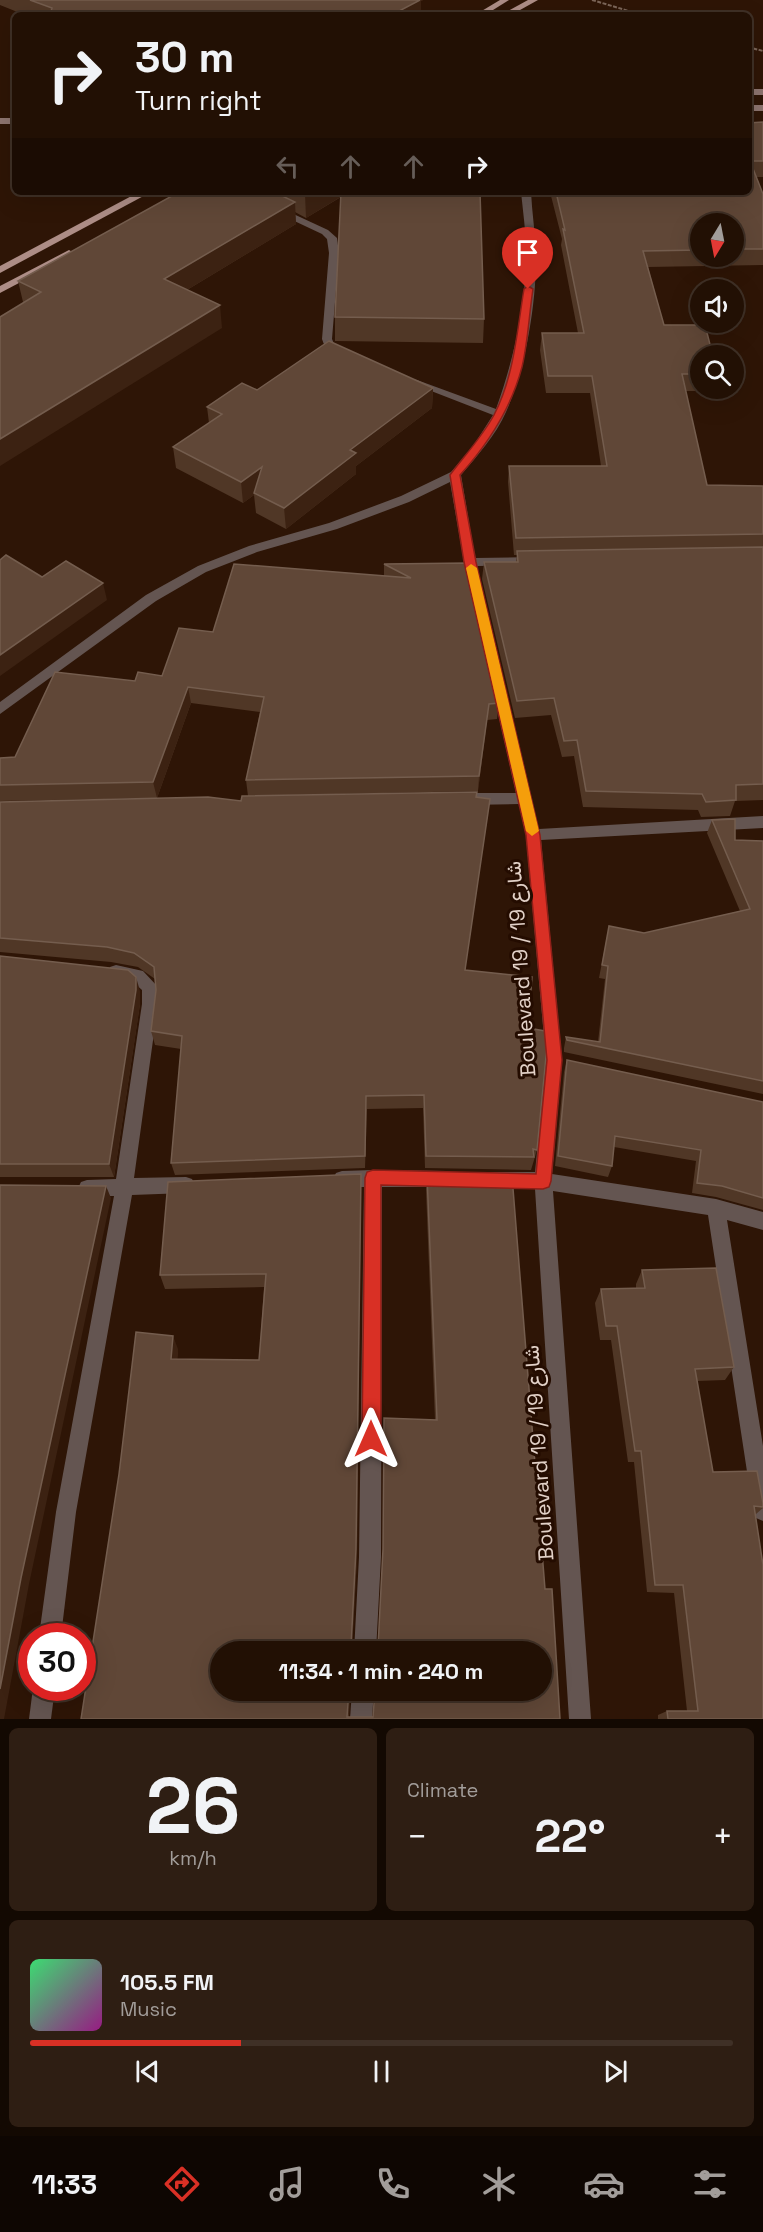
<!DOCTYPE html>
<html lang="en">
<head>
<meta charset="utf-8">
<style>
	:root { --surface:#221004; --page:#2e1e13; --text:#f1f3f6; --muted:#a29d9a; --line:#3f3026; --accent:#d93025 }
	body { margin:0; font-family:"Space Grotesk",Vazirmatn,sans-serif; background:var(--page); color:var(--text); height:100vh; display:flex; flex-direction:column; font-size:22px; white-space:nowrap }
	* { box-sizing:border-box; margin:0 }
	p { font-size:20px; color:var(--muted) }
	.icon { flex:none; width:33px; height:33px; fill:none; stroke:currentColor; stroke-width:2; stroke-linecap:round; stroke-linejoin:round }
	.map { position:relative; height:1719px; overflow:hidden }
	.details { display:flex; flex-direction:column; gap:9px; padding:9px; background:#130902; flex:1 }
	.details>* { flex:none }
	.hud { position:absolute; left:12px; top:12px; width:740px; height:183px; border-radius:9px; box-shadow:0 6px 24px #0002,0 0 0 2px var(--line); background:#221004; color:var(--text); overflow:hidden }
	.needle { width:39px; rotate:190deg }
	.buttons { position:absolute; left:690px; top:213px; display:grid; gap:12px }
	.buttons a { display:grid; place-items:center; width:54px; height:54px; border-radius:50%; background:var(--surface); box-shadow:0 6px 24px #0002,0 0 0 2px var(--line); font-size:30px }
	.speed { position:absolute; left:18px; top:1623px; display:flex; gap:12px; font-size:30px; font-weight:700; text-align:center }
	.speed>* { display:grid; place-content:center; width:78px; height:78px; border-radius:50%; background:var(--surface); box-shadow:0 6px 24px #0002,0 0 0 2px var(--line); line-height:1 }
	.speed .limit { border:9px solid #d22; background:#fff; color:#111 }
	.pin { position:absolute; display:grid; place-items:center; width:51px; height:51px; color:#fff; margin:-62px -26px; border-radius:50% 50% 50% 0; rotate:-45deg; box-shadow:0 0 6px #0007 }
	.pin .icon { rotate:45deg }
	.me { position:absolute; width:66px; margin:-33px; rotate:0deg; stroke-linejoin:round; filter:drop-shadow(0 0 4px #0008) }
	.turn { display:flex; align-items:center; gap:21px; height:126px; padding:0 24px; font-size:27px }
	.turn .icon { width:78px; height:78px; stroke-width:2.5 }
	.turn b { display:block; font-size:42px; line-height:51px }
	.lanes { display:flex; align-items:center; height:57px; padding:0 24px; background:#0003; justify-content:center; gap:30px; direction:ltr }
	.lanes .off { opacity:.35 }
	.big { font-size:45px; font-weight:600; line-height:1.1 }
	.details .card { flex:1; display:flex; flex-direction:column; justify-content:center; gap:9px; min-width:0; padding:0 21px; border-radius:9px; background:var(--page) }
	.details .dial { align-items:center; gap:0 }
	.dial b { font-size:78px; line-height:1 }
	.song { display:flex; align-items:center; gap:18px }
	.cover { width:72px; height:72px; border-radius:9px; background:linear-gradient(135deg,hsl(140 70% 55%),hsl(310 70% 35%)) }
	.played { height:6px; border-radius:3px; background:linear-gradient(90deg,var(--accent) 30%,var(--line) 30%) }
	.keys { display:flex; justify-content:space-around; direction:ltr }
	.heat { display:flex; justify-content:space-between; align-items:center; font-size:33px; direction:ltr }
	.details .tiles { flex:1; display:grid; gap:9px; grid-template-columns:1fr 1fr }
	.card:last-child { grid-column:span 2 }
	.trip { position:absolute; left:210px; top:1641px; width:342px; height:60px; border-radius:30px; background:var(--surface); box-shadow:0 6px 24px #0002,0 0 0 2px var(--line); font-weight:600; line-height:60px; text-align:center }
	.menu { display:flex; height:96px; justify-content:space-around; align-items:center; background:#0e0602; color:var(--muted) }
	.menu .icon { width:42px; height:42px }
	.menu .current { color:var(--accent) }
	.menu b { font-size:27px; color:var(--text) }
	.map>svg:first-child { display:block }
</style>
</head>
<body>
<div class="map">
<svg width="763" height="1719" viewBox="0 0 763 1719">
	<rect width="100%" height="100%" fill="#2e1506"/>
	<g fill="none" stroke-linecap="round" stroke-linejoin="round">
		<g stroke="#7b6558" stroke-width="2" stroke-dasharray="4 1.5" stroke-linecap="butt">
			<path d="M 592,0 L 642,15"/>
			<path d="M 748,47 L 763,51"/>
		</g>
		<g fill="#645551" fill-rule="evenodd">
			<path d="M 233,192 L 246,192 L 328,230 L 337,238 L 339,253 L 332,339 L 335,346 L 346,355 L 345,357 C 333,359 325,349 322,339 L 329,253 L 327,239 L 322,234 Z"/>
			<path d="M 521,192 L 531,192 C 532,212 535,232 536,251 C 537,300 526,368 506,412 C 496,435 477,456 461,475 L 475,558 L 535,557 L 541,561 L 535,565 L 477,566 L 539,829 L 763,816 L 763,828 L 541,840 L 562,1060 L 552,1174 L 716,1199 L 763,1212 L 763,1230 L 727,1220 L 763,1446 L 763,1521 L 756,1518 L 753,1511 L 708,1215 L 553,1191 L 591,1719 L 569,1719 L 535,1189 L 492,1188 L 486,1186 L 483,1180 L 486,1174 L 492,1172 L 535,1172 L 546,1060 L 526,835 L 519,804 L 467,805 L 462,803 L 460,799 L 462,795 L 467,793 L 516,793 L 464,562 L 450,482 L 409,502 L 337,529 L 257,552 L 206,572 L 156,601 L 0,714 L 0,702 L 146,595 L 198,566 L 249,546 L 329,523 L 401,496 L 451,472 L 472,448 L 493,415 L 408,382 L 413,379 L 417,380 L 496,409 C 514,359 526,305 526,252 C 526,232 523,212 521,192 Z"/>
			<path d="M 116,965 L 143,971 L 158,987 L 158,1004 L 134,1178 L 186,1177 L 192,1179 L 195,1185 L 192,1191 L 186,1193 L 132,1195 L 76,1512 L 61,1636 L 39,1636 L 56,1512 L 114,1196 L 87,1196 L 81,1194 L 78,1188 L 81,1182 L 87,1180 L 116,1179 L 142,1004 L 142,990 L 133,982 L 110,977 L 108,972 L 110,967 Z"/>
			<path d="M 373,1170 L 447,1171 L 453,1173 L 456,1179 L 453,1185 L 447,1187 L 382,1187 L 381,1557 L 376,1652 L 354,1652 L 359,1557 L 364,1187 L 342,1187 L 336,1185 L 333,1179 L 336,1173 L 342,1171 Z"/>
			<path d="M 33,1688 L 55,1688 L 51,1719 L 29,1719 Z"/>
			<path d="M 352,1690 L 374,1690 L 372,1719 L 350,1719 Z"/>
		</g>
		<g fill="#8d746f" fill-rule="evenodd">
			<rect x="748" y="89" width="15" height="6"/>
			<rect x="748" y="105" width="15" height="6"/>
			<rect x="0" y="118" width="15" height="6"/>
		</g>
		<g fill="#ad8d86" fill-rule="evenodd">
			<path d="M 500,0 L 509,0 L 485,15 L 475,15 Z"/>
			<path d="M 528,0 L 538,0 L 511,15 L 501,15 Z"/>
			<path d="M 139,192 L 151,192 L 0,273 L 0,266 Z"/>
			<path d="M 69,250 L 74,253 L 72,255 L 0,293 L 0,286 Z"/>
		</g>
	</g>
	<g fill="#503726" fill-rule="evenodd">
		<path d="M 0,0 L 423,0 L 421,1 L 421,15 L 25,15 L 0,5 Z"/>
		<path d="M 763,122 L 763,177 L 756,177 L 763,194 L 763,265 L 648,267 L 664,325 L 700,356 L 700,388 L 715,388 L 714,391 L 685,391 L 707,485 L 763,486 L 763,800 L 735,801 L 730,816 L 701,817 L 698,810 L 583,807 L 574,756 L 562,757 L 551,715 L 515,718 L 482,579 L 484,562 L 516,562 L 517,555 L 514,555 L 508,482 L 509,466 L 601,466 L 590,393 L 546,393 L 540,350 L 542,333 L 578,333 L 561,245 L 562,239 L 550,192 L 748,192 L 748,123 ZM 700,224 L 734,224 L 734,256 L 700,256 Z"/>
		<path d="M 179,192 L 480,192 L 484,319 L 483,343 L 335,341 L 335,317 L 341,197 L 306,218 L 295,212 L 296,224 L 187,290 L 222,328 L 23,302 L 18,281 Z"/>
		<path d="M 433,388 L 432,408 L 356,466 L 356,474 L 286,529 L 256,513 L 254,495 L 243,503 L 176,468 L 173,447 L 209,423 L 207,407 L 257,390 Z"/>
		<path d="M 467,563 L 499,703 L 497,719 L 487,720 L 478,791 L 248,796 L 246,780 L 260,712 L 191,703 L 157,798 L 0,801 L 0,758 L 15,757 L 135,681 L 162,676 L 213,632 L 384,576 L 384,564 Z"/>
		<path d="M 477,797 L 488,814 L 465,970 L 528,1028 L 537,1150 L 531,1170 L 425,1168 L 423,1108 L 367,1109 L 365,1168 L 175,1175 L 171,1163 L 181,1049 L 155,1045 L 151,1031 L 156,990 L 155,979 L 138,967 L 111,962 L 0,952 L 0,802 L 241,801 Z"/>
		<path d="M 712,820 L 735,840 L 763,841 L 763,1094 L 564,1052 L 564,1048 L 566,1037 L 598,1042 L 605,979 L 599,978 L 609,926 L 644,933 L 740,911 L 707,833 Z"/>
		<path d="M 0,956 L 140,991 L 140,1004 L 114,1177 L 0,1177 Z"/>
		<path d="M 567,1060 L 763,1102 L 763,1210 L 716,1197 L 692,1193 L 696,1161 L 614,1147 L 612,1166 L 608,1177 L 555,1166 L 564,1072 Z"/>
		<path d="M 361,1174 L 357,1557 L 352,1648 L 353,1649 L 376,1649 L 378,1647 L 435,1420 L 426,1190 L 427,1175 L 545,1589 L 560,1719 L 81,1719 L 178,1349 L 177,1359 L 259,1360 L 264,1287 L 165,1289 L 160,1275 ZM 542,1652 L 373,1717 L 349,1717 L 350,1690 L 220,1690 Z"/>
		<path d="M 642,1270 L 734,1367 L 725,1380 L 697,1381 L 713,1472 L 763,1503 L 763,1508 L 756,1514 L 763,1719 L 658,1719 L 658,1715 L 667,1711 L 687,1711 L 674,1593 L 647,1592 L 634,1462 L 628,1462 L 611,1340 L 600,1340 L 595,1303 L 601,1289 L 636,1288 L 636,1284 Z"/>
	</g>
	<g fill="#3c2212">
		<path d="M 401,0 L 423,0 L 421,1 L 421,15 L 395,15 Z"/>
		<path d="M 310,192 L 342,192 L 342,196 L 306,218 L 305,194 Z"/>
		<path d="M 295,202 L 296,224 L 167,302 L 164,279 Z"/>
		<path d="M 220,305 L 222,328 L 0,466 L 0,439 Z"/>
		<path d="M 433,388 L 432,408 L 356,466 L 356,474 L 286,529 L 284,508 L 350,450 Z"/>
		<path d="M 262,467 L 254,495 L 243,503 L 241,482 Z"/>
		<path d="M 103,583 L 107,600 L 0,676 L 0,655 Z"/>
		<path d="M 188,687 L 191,703 L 157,798 L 153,782 Z"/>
		<path d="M 489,704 L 487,720 L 478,791 L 479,776 Z"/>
		<path d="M 136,977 L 140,991 L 140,1004 L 114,1177 L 109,1164 Z"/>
		<path d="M 361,1174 L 357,1557 L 352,1652 L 351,1647 Z"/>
		<path d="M 106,1186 L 111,1198 L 29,1584 L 4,1719 L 0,1719 L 0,1689 L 21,1578 Z"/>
		<path d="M 173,1336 L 178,1349 L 177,1371 L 171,1359 Z"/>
		<path d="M 349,1690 L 350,1690 L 348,1719 L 347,1717 Z"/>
	</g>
	<g fill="#604737" stroke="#745d4e" stroke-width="1.5" fill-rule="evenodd">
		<path d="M 30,0 L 420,0 L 401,10 L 403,11 L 395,15 L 50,15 L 52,8 Z"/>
		<path d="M 763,122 L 763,161 L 750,161 L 763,194 L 763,249 L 734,249 L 734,224 L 700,224 L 700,250 L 643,251 L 664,325 L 705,325 L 713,356 L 700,356 L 700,374 L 682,374 L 707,485 L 763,486 L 763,534 L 516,538 L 509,466 L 607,466 L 592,376 L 548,376 L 542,333 L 584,333 L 563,229 L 565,230 L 556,192 L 748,192 L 748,123 Z"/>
		<path d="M 179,192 L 274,192 L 295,202 L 164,279 L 220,305 L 0,439 L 0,317 L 41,292 L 18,281 Z"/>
		<path d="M 300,192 L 310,192 L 305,194 Z"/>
		<path d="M 341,192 L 480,192 L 484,319 L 335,317 Z"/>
		<path d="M 329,341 L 433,388 L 350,450 L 356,453 L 284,508 L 254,493 L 262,467 L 241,482 L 173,447 L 222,414 L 207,407 L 242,383 L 257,390 Z"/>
		<path d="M 763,547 L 763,784 L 736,785 L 736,800 L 706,802 L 702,794 L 586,791 L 577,740 L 564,741 L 554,698 L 517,701 L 484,562 L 518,562 L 517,551 Z"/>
		<path d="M 6,555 L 42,577 L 66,561 L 103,583 L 0,655 L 0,560 Z"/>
		<path d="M 467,563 L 499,703 L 489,704 L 479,776 L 246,780 L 264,697 L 188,687 L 153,782 L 0,785 L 0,758 L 15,757 L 55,672 L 135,681 L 138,672 L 162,676 L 179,628 L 213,632 L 234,564 L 411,578 L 384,564 Z"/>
		<path d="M 477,792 L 476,797 L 490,799 L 465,970 L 532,977 L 528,1028 L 545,1031 L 547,1046 L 537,1150 L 533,1149 L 534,1157 L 426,1156 L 424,1095 L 366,1096 L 365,1156 L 171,1163 L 182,1036 L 151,1031 L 156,990 L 154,967 L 134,953 L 107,947 L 0,938 L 0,802 L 208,797 L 241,801 L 242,796 Z"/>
		<path d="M 735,819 L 735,840 L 763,841 L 763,1081 L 567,1040 L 566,1037 L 600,1042 L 608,966 L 602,965 L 609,926 L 644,933 L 750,909 L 712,820 Z"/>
		<path d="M 0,956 L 128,970 L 136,977 L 136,990 L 109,1164 L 0,1164 Z"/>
		<path d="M 567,1060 L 763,1102 L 763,1198 L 722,1186 L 697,1183 L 701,1150 L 615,1136 L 612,1166 L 558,1156 Z"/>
		<path d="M 361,1174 L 356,1549 L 351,1647 L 353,1649 L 376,1649 L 378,1647 L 383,1549 L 384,1418 L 437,1420 L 427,1175 L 512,1176 L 545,1589 L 552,1589 L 560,1719 L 81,1719 L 119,1474 L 136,1332 L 173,1336 L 171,1359 L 259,1360 L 266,1274 L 160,1275 L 168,1182 ZM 220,1652 L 542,1652 L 542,1690 L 375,1690 L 373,1717 L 347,1717 L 349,1690 L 220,1690 Z"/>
		<path d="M 0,1185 L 106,1186 L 21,1578 L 0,1689 Z"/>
		<path d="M 716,1268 L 734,1367 L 695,1369 L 713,1472 L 757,1471 L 763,1503 L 763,1507 L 754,1506 L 763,1565 L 763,1719 L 668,1719 L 667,1711 L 698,1711 L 683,1585 L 655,1585 L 641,1451 L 635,1451 L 617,1326 L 606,1326 L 601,1289 L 645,1288 L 642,1270 Z"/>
	</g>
	<path fill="#d93025" stroke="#8d1f18" stroke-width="1.5" d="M 528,286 L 533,289 C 529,315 528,342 522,367 C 511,409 488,444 460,475 L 476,562 L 540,835 L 562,1060 L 551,1181 L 549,1187 L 543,1189 L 381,1185 L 381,1439 L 378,1445 L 371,1448 L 365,1445 L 362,1439 L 365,1178 L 367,1172 L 373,1170 L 536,1174 L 547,1060 L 526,835 L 464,562 L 450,475 C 465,455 482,437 494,415 C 514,377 517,331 524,289 Z"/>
	<path fill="#f59e0b" d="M 471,564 L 477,568 L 539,831 L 532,836 L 526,831 L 466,568 Z"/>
	<g text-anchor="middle" stroke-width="6" stroke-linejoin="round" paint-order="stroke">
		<g font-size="21" fill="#e2d1c7" stroke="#240c00">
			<text transform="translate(521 969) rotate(-94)" y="7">Boulevard 19 / شارع 19</text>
			<text transform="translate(539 1453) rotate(-94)" y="7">Boulevard 19 / شارع 19</text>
		</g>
	</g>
</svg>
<div class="buttons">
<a><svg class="needle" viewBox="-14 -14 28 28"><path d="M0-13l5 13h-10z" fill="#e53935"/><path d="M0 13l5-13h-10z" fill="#a29d9a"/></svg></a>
<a><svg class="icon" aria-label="sound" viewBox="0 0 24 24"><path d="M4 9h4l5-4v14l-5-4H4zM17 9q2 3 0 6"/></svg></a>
<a><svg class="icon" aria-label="search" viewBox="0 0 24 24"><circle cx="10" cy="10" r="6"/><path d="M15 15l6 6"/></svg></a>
</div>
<div class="speed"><div class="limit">30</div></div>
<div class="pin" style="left:528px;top:289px;background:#d93025"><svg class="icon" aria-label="arrive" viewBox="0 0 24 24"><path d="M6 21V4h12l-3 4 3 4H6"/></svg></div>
<svg class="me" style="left:371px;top:1439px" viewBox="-20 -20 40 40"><path d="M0-17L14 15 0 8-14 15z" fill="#d93025" stroke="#fff" stroke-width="4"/></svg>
<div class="trip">11:34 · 1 min · 240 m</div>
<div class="hud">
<div class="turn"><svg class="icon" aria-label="right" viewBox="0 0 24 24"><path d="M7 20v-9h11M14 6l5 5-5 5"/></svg><div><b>30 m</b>Turn right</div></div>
<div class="lanes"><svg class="icon off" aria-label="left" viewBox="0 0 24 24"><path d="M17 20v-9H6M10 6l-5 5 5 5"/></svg><svg class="icon off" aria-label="ahead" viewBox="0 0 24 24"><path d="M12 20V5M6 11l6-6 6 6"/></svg><svg class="icon off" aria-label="ahead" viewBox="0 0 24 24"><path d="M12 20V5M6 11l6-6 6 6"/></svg><svg class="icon" aria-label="right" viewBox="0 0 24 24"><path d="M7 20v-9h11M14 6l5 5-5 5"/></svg></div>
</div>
</div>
<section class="details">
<div class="tiles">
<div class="card dial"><b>26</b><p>km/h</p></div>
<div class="card"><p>Climate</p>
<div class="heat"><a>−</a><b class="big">22°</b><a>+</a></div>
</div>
<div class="card">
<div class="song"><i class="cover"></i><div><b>105.5 FM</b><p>Music</p></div></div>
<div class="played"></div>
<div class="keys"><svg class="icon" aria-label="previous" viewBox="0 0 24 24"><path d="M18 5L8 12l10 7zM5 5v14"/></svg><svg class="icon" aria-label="pause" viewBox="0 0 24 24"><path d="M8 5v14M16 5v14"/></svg><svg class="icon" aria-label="next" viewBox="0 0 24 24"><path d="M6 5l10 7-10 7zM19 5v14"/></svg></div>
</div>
</div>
</section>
<nav class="menu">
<b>11:33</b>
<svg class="icon current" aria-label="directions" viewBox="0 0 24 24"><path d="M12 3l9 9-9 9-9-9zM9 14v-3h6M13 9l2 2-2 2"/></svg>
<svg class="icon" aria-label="music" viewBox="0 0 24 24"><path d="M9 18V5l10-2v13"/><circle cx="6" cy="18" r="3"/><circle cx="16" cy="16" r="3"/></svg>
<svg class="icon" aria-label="phone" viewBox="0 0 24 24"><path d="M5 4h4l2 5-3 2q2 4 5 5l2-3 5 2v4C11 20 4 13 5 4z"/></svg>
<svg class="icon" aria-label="climate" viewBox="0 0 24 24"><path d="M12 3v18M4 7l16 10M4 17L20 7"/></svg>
<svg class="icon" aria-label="car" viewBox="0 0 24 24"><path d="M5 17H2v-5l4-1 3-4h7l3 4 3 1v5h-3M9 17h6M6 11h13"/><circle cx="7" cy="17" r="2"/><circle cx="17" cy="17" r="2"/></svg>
<svg class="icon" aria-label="filters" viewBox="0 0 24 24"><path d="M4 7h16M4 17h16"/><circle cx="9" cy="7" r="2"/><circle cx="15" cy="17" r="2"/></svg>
</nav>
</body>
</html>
